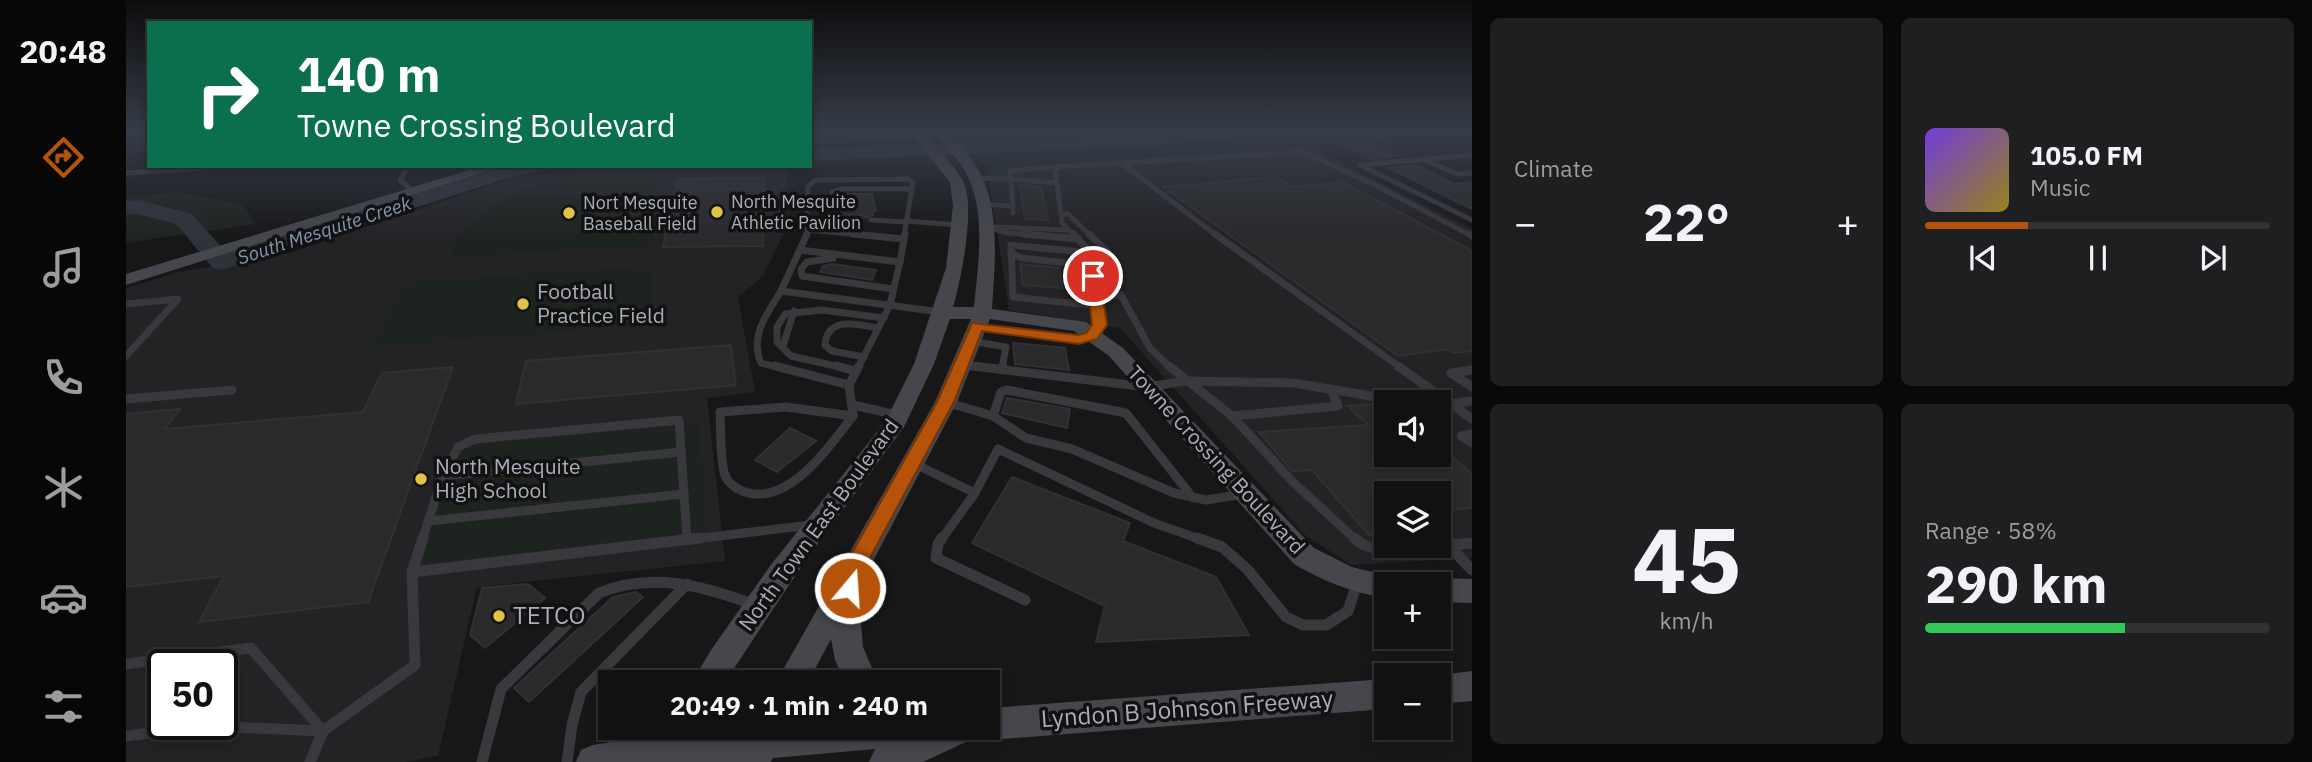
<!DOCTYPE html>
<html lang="en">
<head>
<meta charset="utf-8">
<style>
	:root { --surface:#111112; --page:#1e1f20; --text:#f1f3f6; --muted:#9c9d9f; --line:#303132; --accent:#b45309 }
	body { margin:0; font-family:"IBM Plex Sans",sans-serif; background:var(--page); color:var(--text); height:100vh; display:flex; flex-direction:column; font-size:26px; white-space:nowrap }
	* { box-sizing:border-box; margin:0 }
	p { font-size:23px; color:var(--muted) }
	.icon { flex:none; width:38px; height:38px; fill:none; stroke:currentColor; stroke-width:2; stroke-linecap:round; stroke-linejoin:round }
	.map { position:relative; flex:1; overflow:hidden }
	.drawer { display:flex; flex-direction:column; gap:18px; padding:18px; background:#09090a; width:840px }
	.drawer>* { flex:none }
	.hud { position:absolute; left:21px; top:21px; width:665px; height:147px; border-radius:0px; box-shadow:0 4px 10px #0003,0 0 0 2px var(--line); background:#0b6e4f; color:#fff; overflow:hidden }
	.controls { position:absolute; left:1248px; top:390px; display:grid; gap:14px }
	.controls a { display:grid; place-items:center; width:77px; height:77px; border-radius:0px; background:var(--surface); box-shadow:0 4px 10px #0003,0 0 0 2px var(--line); font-size:35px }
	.speed { position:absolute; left:21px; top:649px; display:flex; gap:14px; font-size:35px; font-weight:700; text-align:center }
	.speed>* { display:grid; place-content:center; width:91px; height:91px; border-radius:50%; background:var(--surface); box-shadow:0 4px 10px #0003,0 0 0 2px var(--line); line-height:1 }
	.speed .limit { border:4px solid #111; border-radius:10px; background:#fff; color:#111 }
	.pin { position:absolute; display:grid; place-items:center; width:60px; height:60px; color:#fff; margin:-30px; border:4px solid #fff; border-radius:50%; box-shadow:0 2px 7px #0007 }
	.me { position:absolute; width:77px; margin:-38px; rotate:18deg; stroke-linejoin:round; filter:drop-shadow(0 0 5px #0008) }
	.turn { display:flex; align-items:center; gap:24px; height:147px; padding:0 35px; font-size:32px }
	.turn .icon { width:91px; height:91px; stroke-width:2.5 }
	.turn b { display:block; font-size:49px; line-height:60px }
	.big { font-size:52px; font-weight:700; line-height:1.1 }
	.drawer .tile { flex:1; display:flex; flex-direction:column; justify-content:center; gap:10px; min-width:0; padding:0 24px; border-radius:10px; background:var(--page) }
	.drawer .dial { align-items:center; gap:0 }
	.dial b { font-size:91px; line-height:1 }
	.song { display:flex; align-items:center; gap:21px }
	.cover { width:84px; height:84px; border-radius:10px; background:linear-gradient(135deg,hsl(260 70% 55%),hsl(50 70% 35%)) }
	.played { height:7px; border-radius:4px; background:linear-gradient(90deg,var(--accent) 30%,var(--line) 30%) }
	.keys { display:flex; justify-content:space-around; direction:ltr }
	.heat { display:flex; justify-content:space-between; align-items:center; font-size:38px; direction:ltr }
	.charge { height:10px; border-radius:5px; background:linear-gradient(90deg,#34c759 58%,var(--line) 0) }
	.drawer .tiles { flex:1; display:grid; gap:18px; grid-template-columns:repeat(2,1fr) }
	.trip { position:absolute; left:472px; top:670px; width:402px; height:70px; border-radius:0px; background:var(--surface); box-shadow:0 4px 10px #0003,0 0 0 2px var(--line); font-weight:700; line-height:70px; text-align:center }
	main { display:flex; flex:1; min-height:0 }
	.tabs { display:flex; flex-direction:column; width:126px; justify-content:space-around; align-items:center; background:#070707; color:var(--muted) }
	.tabs .icon { width:49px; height:49px }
	.tabs .active { color:var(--accent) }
	.tabs b { font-size:32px; color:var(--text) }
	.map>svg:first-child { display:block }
</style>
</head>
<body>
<main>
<nav class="tabs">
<b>20:48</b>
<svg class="icon active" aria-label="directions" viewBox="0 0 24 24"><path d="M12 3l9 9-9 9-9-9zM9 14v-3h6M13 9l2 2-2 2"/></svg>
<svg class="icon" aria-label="music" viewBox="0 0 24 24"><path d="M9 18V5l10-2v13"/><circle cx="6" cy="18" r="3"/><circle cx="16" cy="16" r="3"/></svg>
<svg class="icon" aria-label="phone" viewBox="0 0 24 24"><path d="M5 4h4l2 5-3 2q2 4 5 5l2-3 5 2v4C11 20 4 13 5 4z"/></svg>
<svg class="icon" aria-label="climate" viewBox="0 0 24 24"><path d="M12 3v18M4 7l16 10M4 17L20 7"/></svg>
<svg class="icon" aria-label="car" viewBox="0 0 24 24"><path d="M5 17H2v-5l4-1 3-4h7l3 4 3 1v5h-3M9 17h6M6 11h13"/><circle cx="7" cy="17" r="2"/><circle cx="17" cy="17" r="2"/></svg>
<svg class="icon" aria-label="filters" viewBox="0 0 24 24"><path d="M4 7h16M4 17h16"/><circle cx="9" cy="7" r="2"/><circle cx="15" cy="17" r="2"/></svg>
</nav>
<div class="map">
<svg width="1346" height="762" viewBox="0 0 1346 762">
	<rect width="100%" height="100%" fill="#171718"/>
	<g fill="#232325" fill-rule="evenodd">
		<path d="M 1179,145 L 1346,229 L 1346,558 L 1225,565 L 1179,535 L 994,328 L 883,310 L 861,168 ZM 1260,402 L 1312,402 L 1312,455 L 1260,455 ZM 1260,494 L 1312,494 L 1312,546 L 1260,546 Z"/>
		<path d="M 529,166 L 661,166 L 660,229 L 637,276 L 612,297 L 629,392 L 581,398 L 599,561 L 351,587 L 312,756 L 279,762 L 0,762 L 0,288 L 52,272 L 163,253 L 394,175 ZM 37,665 L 96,665 L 96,724 L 37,724 Z"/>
	</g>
	<g fill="#1d231f">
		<path d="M 826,133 L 1296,133 L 1179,145 L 861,168 Z"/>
		<path d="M 533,172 L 528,241 L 519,246 L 324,256 C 371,174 448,175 533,172 Z"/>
		<path d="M 52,192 L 117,205 L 130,224 L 0,243 L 0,197 Z"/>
		<path d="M 527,266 L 526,324 L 245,347 L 278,283 Z"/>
		<path d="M 573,424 L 580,531 L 289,565 L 325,448 Z"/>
	</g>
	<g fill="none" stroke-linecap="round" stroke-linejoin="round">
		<g fill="#2e333b" fill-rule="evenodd">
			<path d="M 1034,133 L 1116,133 L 1107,138 L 1008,147 L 684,161 L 684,149 Z"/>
			<path d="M 423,166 L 420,170 L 388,176 L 95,270 L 86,267 L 50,224 L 12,214 L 0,215 L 0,201 L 13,200 L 66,214 L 100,252 L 377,167 Z"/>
		</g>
	</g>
	<g fill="#2a2a2c" stroke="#313134" stroke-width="2">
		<path d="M 1217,133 L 1223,133 L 1271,156 L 1245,159 L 1212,142 Z"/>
		<path d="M 1290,165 L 1328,184 L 1346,182 L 1346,209 L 1263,168 Z"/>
		<path d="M 1150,177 L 1166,187 L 1217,182 L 1346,251 L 1346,351 L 1328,353 L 1322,349 L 1272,356 L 1037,187 Z"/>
		<path d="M 638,178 L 637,246 L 537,247 L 552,179 Z"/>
		<path d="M 894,185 L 915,187 L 922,220 L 899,219 Z"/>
		<path d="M 716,194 L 746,194 L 750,211 L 746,211 L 747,215 L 740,218 L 735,215 L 715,215 L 712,196 Z"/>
		<path d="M 706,264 L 750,270 L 746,280 L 694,272 L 697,266 Z"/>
		<path d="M 894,264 L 933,268 L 937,288 L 897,285 Z"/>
		<path d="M 887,343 L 939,348 L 943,370 L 889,364 Z"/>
		<path d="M 605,345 L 610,385 L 390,404 L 400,361 Z"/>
		<path d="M 327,367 L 242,602 L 73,622 L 98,576 L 0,587 L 0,414 L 54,409 L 39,429 L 237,412 L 256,373 Z"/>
		<path d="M 881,398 L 944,409 L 941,428 L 876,413 Z"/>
		<path d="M 1244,404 L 1260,419 L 1260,455 L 1312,455 L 1312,444 L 1346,474 L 1346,508 L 1312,511 L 1312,494 L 1260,494 L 1260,533 L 1243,535 L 1186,470 L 1166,471 L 1133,432 L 1242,425 L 1222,406 Z"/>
		<path d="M 664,428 L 690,441 L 651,472 L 629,460 Z"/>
		<path d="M 886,477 L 1004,523 L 997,541 L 1090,577 L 1123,635 L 970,642 L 979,606 L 846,543 Z"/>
		<path d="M 402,584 L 419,598 L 359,648 L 344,635 L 356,588 Z"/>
		<path d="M 510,592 L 517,597 L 403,702 L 388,688 L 487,597 Z"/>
	</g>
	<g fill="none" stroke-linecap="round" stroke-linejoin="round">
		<g stroke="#38383d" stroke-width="5">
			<path d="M 684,142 L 791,135"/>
			<path d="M 1346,155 L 1234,165 L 1346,220"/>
			<path d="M 1301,161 L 1331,174 L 1346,173"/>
			<path d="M 997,164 L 1091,236"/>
			<path d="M 282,166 L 274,180 L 289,192"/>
			<path d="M 929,167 L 884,171 L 885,179 L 931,183"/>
			<path d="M 0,173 L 110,166"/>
			<path d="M 849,178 L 885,179 L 887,213"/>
			<path d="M 857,204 L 887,206"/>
			<path d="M 935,215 L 942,214 L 965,236"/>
			<path d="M 735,220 L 710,220 L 706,192 L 715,189 L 785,189"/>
			<path d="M 745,220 L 780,222"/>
			<path d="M 780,221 L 833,225"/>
			<path d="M 862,227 L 882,233 L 918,236"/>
			<path d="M 868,227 L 941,230"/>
			<path d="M 682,230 L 746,236"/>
			<path d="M 681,236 L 682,187 L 689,180 L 781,179 L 787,182 L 778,236"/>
			<path d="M 949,236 L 936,223 L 929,167 L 1177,152 L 1247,184 L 1346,236"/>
		</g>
		<g stroke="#38383d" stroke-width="7">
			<path d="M 681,234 L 655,291 L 815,312"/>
			<path d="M 727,234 L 778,239"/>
			<path d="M 897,234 L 953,239"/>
			<path d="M 947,234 L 965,253 L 974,325 L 966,336"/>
			<path d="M 963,234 L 981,251 L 965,253 L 885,245 L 887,297 L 971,306"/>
			<path d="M 1089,234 L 1275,368"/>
			<path d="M 1343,234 L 1346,236"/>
			<path d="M 674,250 L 774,262 L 764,305 L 732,368"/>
			<path d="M 885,253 L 896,258 L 951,264 L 958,289 L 970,295 L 995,295 L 1024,348 L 1045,368"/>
			<path d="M 707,258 L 681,262 L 675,269 L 676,276 L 767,289"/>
			<path d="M 774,262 L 779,234"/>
			<path d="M 655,291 C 641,314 623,336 635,363 L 656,368"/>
			<path d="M 0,304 L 52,299 L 0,356"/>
			<path d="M 845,341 L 880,347 L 876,368"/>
			<path d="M 657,346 L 668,311"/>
			<path d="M 738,357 L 706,351 L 699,345 C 701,316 731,324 752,328"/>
			<path d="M 835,365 L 862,368"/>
			<path d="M 718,368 L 665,356 L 651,342 L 651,327 L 659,314 L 696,310 L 758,318"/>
		</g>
		<g stroke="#38383d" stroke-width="9">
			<path d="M 649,366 L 723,385"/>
			<path d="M 710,366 L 730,371"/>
			<path d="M 847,366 L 1021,387 L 1059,381 L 1167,383 L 1280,402"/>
			<path d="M 1043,366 L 1106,416 L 1212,406 L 1205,389"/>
			<path d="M 1272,366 L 1346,419"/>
			<path d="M 876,370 L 877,366"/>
			<path d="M 1346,370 L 1325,373 L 1346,387"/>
			<path d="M 0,399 L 106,390"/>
			<path d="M 820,402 L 867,416 L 900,438 L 946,449 L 1048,493 L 1080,500 L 1118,494"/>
			<path d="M 727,405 L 771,415"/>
			<path d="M 1312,406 L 1346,401"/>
			<path d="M 660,407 L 727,416 C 703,446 662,509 616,491 C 608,488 600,481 598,472 C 594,454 595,431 594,412 Z"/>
			<path d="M 727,416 L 723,385 L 733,366"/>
			<path d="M 867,416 L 875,392 L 881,390 L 1000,413 L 1067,498"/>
			<path d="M 1106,416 L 1166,481 L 1230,540"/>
			<path d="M 1346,434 L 1335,436 L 1346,443"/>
			<path d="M 789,464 L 849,493 L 872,449 L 1028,523 L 1076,540"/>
			<path d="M 317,476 L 555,452"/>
			<path d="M 303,521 L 558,494"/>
			<path d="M 296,540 L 317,476 L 332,447 L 349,439 L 553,420 L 561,539"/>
			<path d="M 559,540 L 685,525"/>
			<path d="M 815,540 L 849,493"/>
		</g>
		<g stroke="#38383d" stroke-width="11">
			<path d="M 816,538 L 812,544 L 810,558 L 899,600"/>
			<path d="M 1071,538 L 1096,547 L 1122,570 L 1160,617 L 1177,625 L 1200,625 L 1222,611 L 1231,583"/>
			<path d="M 1228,538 C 1248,557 1283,548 1309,546"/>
			<path d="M 1346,543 L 1322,545 L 1346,570"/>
			<path d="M 286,572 L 297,538"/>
			<path d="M 0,664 L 125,648 L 197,731"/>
			<path d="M 0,736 L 79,726 L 197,731"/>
			<path d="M 184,762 L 197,731 L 289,665 L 286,572 L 574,538"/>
			<path d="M 356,762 L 375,689 L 473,593 C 525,572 575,585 626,604"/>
			<path d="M 441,762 L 446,725 L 455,692 L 561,584"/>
		</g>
		<g fill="#46474d" fill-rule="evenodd">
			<path d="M 784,133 L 797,133 C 809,148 826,162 836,179 C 851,203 835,280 827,307 L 848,307 C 852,262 863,201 833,162 C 826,152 815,143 807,133 L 820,133 C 829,142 840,151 847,161 C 876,204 869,259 866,309 L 960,322 L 997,348 L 1188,548 L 1226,567 L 1270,578 L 1273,584 L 1260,584 L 1260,598 C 1227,593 1197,581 1168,564 L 983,356 L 948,331 L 864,319 L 831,402 L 737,580 L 739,584 L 735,622 L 737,647 L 752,682 L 719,682 L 709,660 L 705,639 L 682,682 L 650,682 L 809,402 L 845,319 L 824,319 L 808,364 L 778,427 L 679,561 L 599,682 L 566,682 L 585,650 L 644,566 L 759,422 L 788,364 L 820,268 L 827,206 L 824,182 Z"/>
			<path d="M 357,166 L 378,166 L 0,285 L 0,274 Z"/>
			<path d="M 1312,578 L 1346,579 L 1346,603 L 1312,602 L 1312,584 L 1300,584 Z"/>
			<path d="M 1346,671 L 1346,701 L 1312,704 L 1312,676 L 1308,676 Z"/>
			<path d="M 1260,679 L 1260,709 L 863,740 L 851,735 L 848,729 L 844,740 L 797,762 L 743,762 L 749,749 L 647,758 L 645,762 L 450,762 L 455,750 L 467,745 L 533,734 L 537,728 L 863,728 L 863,708 Z"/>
		</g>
	</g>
	<linearGradient id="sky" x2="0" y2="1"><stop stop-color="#0d0d0d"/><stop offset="0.55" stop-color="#363c48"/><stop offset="1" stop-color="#363c48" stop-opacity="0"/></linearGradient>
	<rect width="1346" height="240" fill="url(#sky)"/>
	<path fill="#b45309" stroke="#753606" stroke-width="2" d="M 967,272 L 974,276 L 981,325 L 971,339 L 953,344 L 856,331 L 828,402 L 739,567 L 732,594 L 724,597 L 717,594 L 714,588 L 718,567 L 811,402 L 846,323 L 952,335 L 960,333 L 966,325 L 961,276 Z"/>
	<g fill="#e1c346" stroke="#121213" stroke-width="2.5">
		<circle cx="591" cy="212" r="7"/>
		<circle cx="443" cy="213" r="7"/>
		<circle cx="397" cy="304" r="7"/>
		<circle cx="295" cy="479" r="7"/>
		<circle cx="373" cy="616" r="7"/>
	</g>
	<g text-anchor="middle" stroke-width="7" stroke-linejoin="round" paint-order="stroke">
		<g font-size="18" fill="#aaacb7" stroke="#121213" text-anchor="start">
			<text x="605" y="208">North Mesquite<tspan x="605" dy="21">Athletic Pavilion</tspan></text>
			<text x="457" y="209">Nort Mesquite<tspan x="457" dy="21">Baseball Field</tspan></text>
		</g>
		<g font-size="19" font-style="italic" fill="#8495af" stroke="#121213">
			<text transform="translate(198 230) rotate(-18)" y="7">South Mesquite Creek</text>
		</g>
		<g font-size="21" fill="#aaacb7" stroke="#121213" text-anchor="start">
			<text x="411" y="299">Football<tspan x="411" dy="24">Practice Field</tspan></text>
			<text x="309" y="474">North Mesquite<tspan x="309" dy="24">High School</tspan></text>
		</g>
		<g font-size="21" fill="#aaacb7" stroke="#121213">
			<text transform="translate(1090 460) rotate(47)" y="7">Towne Crossing Boulevard</text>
			<text transform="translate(693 525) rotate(-54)" y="7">North Town East Boulevard</text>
		</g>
		<g font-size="24" fill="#aaacb7" stroke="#121213" text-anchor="start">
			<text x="387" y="624">TETCO</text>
		</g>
		<g font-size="24" fill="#aaacb7" stroke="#121213">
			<text transform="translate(1061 709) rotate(-4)" y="8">Lyndon B Johnson Freeway</text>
		</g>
	</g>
</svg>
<div class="controls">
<a><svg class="icon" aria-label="sound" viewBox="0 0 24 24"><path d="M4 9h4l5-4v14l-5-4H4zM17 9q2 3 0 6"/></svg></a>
<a><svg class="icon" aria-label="layers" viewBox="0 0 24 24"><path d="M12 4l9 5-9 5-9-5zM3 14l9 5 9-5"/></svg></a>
<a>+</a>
<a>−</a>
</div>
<div class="speed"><div class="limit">50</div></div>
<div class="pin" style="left:967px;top:276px;background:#d93025"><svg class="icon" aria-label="arrive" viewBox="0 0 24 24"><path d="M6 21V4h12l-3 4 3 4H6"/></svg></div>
<svg class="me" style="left:724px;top:588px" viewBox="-20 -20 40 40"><circle r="17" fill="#b45309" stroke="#fff" stroke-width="3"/><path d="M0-11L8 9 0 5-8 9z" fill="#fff"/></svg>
<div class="trip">20:49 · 1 min · 240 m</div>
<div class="hud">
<div class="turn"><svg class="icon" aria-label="right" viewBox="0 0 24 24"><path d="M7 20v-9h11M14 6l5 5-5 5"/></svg><div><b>140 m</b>Towne Crossing Boulevard</div></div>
</div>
</div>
<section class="drawer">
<div class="tiles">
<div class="tile"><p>Climate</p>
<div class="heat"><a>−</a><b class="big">22°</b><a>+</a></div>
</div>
<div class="tile">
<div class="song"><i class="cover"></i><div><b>105.0 FM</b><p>Music</p></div></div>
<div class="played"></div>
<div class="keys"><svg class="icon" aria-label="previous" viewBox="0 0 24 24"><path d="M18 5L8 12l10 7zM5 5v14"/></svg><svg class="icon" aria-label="pause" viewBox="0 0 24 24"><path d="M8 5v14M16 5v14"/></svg><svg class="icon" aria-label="next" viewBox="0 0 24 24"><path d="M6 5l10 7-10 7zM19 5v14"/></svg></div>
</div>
<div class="tile dial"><b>45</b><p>km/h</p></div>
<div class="tile"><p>Range · 58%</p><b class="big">290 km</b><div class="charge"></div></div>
</div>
</section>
</main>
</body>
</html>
